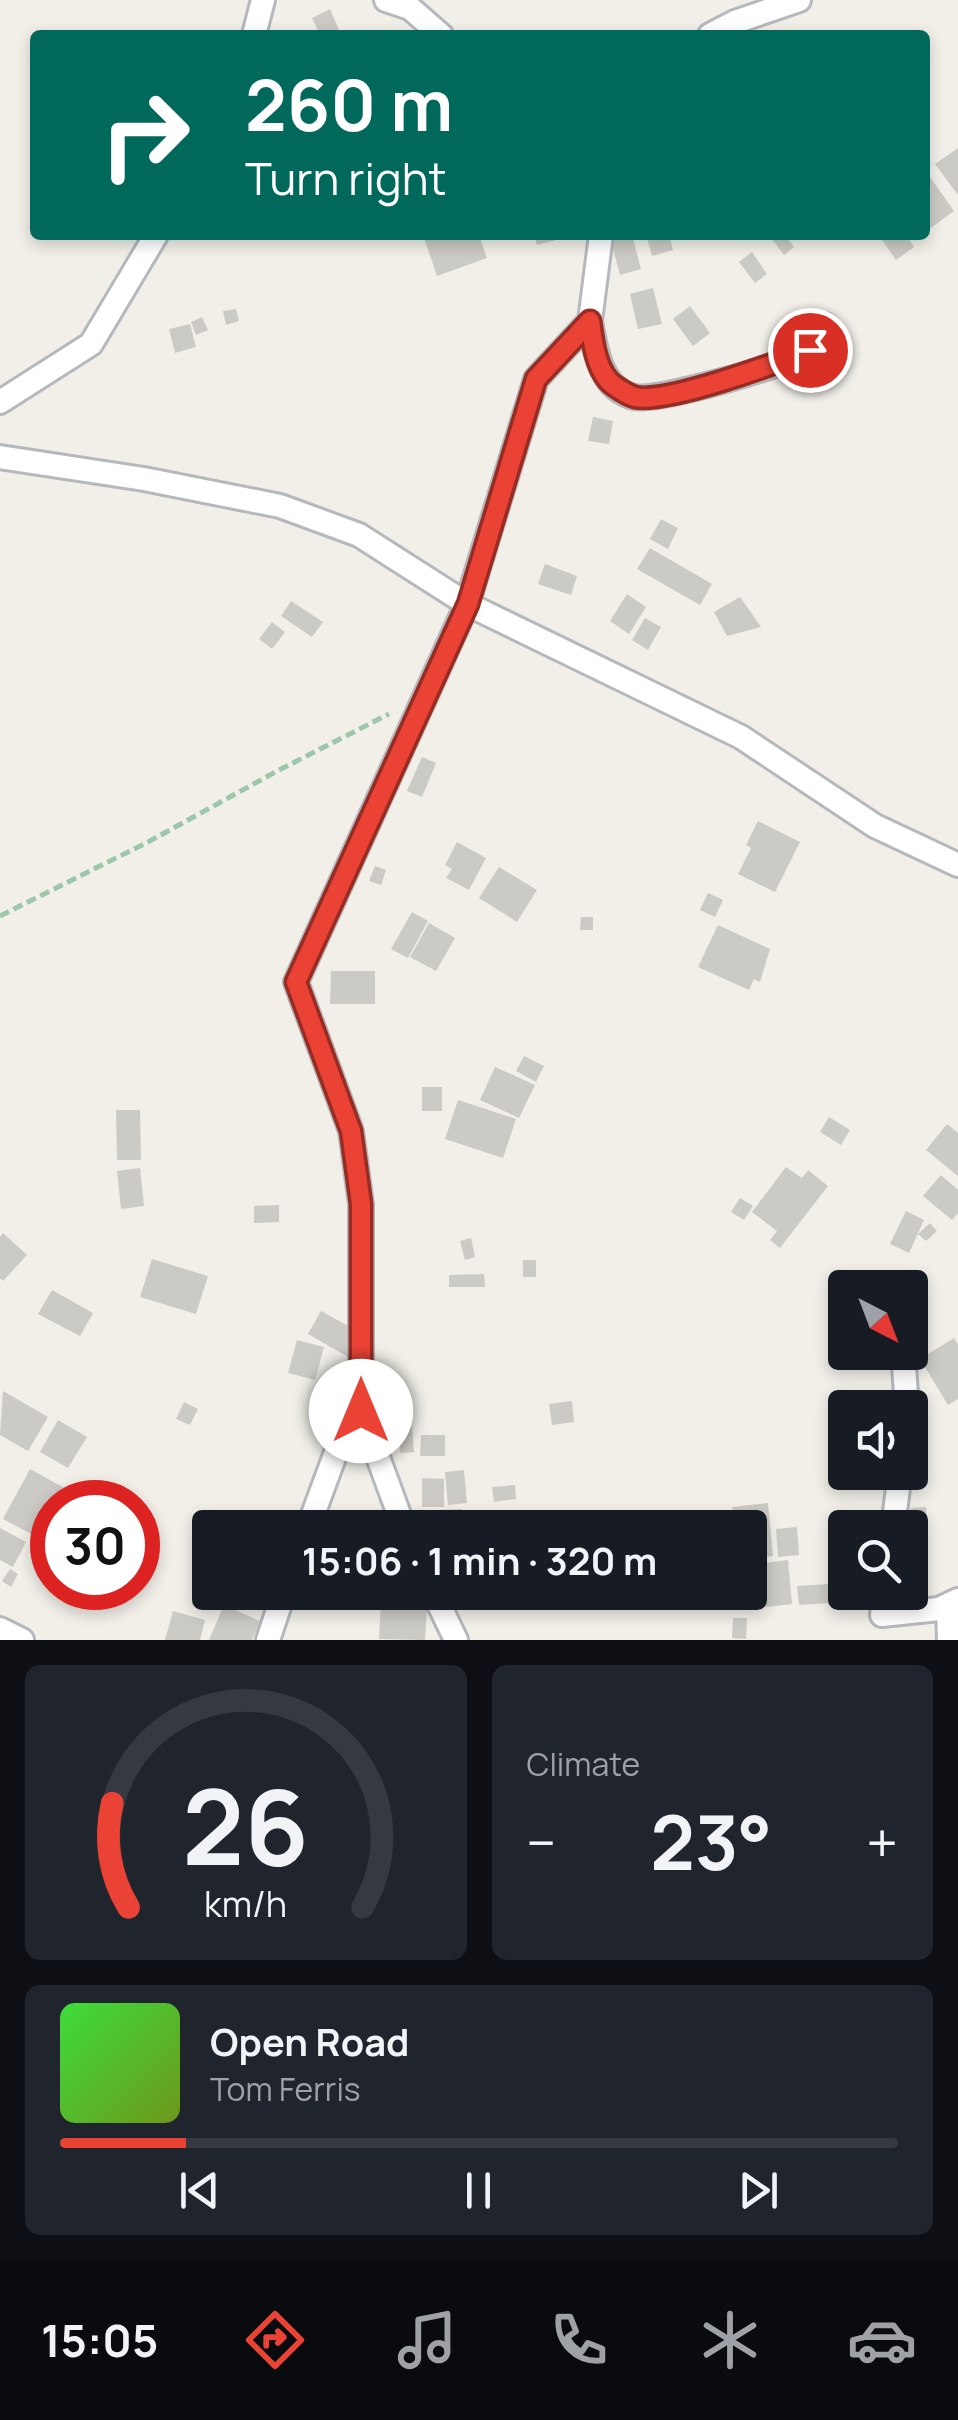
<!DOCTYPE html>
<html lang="en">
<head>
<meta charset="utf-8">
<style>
	:root { --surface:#171b24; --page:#20242c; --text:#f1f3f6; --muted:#9ea1a6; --line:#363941; --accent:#ea4335 }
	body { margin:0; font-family:Manrope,sans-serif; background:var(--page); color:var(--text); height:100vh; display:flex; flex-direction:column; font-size:38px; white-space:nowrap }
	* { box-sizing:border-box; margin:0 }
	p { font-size:32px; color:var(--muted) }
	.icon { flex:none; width:55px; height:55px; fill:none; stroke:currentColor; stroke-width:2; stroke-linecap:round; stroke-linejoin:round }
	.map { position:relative; height:1640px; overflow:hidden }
	.details { display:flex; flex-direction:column; gap:25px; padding:25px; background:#0d0f14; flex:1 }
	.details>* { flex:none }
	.guide { position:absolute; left:30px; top:30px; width:900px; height:210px; border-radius:10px; box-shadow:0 5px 15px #0003; background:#00695c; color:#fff; overflow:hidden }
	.needle { width:65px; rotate:138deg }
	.fabs { position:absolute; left:828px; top:1270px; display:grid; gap:20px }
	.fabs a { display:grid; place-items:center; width:100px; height:100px; border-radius:10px; background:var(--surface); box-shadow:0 5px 15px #0003; font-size:50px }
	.speed { position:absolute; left:30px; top:1480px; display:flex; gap:20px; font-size:50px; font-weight:700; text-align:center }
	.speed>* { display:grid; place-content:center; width:130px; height:130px; border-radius:50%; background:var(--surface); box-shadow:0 5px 15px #0003; line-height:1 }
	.speed .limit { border:15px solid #d22; background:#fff; color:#111 }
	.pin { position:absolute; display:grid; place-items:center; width:85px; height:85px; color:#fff; margin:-42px; border:5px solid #fff; border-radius:50%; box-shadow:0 2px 10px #0007 }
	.me { position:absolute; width:110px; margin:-55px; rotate:0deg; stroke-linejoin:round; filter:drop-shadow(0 0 8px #0008) }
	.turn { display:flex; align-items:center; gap:35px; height:210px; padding:0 50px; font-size:45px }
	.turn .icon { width:130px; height:130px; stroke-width:2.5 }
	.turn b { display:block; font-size:70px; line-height:85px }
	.big { font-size:75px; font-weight:700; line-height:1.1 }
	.details .card { flex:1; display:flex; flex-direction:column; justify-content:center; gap:15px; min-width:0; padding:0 35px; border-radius:15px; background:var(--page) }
	.details .dial { align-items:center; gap:0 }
	.dial svg { height:260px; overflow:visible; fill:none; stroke:var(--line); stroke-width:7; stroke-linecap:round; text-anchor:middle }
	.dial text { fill:var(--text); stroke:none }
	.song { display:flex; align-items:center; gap:30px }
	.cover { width:120px; height:120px; border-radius:15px; background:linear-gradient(135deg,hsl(120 70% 55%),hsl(80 70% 35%)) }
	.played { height:10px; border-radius:5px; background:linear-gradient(90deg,var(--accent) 15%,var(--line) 15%) }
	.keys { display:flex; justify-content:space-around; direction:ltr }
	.heat { display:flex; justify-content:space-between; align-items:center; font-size:55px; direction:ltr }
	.details .tiles { flex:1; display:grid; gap:25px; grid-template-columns:1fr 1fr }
	.card:last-child { grid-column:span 2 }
	.trip { position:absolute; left:192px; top:1510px; width:575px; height:100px; border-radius:10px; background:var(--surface); box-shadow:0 5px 15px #0003; font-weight:700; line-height:100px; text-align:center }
	.menu { display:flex; height:160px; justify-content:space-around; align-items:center; background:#090b0e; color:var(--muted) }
	.menu .icon { width:70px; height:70px }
	.menu .active { color:var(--accent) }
	.menu b { font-size:45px; color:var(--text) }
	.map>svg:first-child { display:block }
</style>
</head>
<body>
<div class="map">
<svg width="958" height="1640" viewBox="0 0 958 1640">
	<rect width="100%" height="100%" fill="#f1efe8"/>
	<g fill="#cccac5">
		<path d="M 330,9 L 339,30 L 320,35 L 312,18 Z"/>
		<path d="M 958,148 L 958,195 L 935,164 Z"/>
		<path d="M 925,170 L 954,211 L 925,232 Z"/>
		<path d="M 423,235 L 479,235 L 487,258 L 437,276 Z"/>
		<path d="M 534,235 L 571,235 L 571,236 L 537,245 Z"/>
		<path d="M 632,235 L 641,269 L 620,275 L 611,241 Z"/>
		<path d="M 646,235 L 669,235 L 673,250 L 652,256 Z"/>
		<path d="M 769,235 L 785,235 L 794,247 L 784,255 Z"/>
		<path d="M 883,235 L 906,235 L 914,247 L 896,260 L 880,237 Z"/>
		<path d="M 752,252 L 767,274 L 755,283 L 739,262 Z"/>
		<path d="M 653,288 L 662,324 L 638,329 L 630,294 Z"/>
		<path d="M 690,306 L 710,333 L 693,346 L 673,319 Z"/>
		<path d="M 236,309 L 239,321 L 226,325 L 223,311 Z"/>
		<path d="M 202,317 L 208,330 L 196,335 L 191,322 Z"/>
		<path d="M 190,324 L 196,347 L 175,353 L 169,329 Z"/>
		<path d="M 593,417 L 613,421 L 609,444 L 588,441 Z"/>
		<path d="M 661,519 L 678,528 L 668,549 L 650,539 Z"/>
		<path d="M 650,548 L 712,584 L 700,605 L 637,569 Z"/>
		<path d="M 545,564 L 577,576 L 571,595 L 538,584 Z"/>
		<path d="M 627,594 L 646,607 L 629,634 L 610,621 Z"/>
		<path d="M 740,597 L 761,627 L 727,636 L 714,612 Z"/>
		<path d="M 291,601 L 323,622 L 312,637 L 281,616 Z"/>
		<path d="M 645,618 L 661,627 L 648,650 L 632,640 Z"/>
		<path d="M 272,622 L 285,632 L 272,649 L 259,639 Z"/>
		<path d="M 422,757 L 436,763 L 422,797 L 407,791 Z"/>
		<path d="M 758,821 L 800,842 L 775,892 L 738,874 L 751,848 L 746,845 Z"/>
		<path d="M 457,842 L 486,858 L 469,890 L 446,878 L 452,869 L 445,865 Z"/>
		<path d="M 375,866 L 386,870 L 381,885 L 369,881 Z"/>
		<path d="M 499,867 L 537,890 L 517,922 L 479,898 Z"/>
		<path d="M 708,893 L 723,900 L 715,917 L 700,910 Z"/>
		<path d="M 412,912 L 428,921 L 408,958 L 391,949 Z"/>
		<path d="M 581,917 L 593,917 L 593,930 L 580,930 Z"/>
		<path d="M 429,923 L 455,938 L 436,971 L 410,957 Z"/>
		<path d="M 718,925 L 770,949 L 760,982 L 754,979 L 749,990 L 698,967 Z"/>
		<path d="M 331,971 L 375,971 L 375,1004 L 330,1004 Z"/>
		<path d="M 524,1056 L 544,1066 L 536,1082 L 516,1071 Z"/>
		<path d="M 495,1067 L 535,1085 L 519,1118 L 480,1100 Z"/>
		<rect x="422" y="1087" width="20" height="24"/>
		<path d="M 458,1100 L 516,1119 L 503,1158 L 445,1139 Z"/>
		<path d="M 116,1110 L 140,1110 L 141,1160 L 117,1160 Z"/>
		<path d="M 829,1117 L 850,1130 L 841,1145 L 820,1132 Z"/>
		<path d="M 947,1124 L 958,1133 L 958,1176 L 926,1150 Z"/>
		<path d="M 786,1167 L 802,1178 L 808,1170 L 828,1186 L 780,1248 L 770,1240 L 777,1231 L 752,1212 Z"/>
		<path d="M 140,1168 L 144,1206 L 121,1209 L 117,1171 Z"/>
		<path d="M 941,1175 L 958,1190 L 958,1213 L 952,1220 L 923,1196 Z"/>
		<path d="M 740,1198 L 753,1206 L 744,1220 L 731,1212 Z"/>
		<path d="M 279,1205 L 279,1222 L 254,1223 L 254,1206 Z"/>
		<path d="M 906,1211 L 924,1220 L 909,1253 L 890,1244 Z"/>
		<path d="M 930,1223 L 937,1231 L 926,1241 L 918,1234 Z"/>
		<path d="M 3,1233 L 27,1255 L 3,1281 L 0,1278 L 0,1237 Z"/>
		<path d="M 471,1238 L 475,1257 L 465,1260 L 460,1241 Z"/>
		<path d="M 152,1259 L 208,1276 L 196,1314 L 140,1297 Z"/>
		<rect x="523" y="1260" width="13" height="17"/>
		<path d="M 484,1274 L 485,1287 L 449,1287 L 449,1275 Z"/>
		<path d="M 52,1290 L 93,1313 L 80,1336 L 38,1314 Z"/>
		<path d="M 321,1311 L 352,1328 L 350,1358 L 308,1334 Z"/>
		<path d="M 954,1338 L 958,1345 L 958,1399 L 948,1405 L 920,1359 Z"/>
		<path d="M 297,1340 L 324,1347 L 315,1380 L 288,1373 Z"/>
		<path d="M 3,1391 L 48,1417 L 28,1451 L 0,1435 Z"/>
		<path d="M 572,1401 L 574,1422 L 552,1425 L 549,1404 Z"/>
		<path d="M 184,1402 L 198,1409 L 190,1425 L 176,1419 Z"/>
		<path d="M 58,1420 L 87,1437 L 68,1468 L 40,1452 Z"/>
		<path d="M 412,1427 L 414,1452 L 400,1453 L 398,1428 Z"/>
		<path d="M 421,1435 L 445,1435 L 445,1456 L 420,1456 Z"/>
		<path d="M 30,1469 L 86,1500 L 85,1502 L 52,1502 L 52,1545 L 3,1519 Z"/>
		<path d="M 464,1470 L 467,1503 L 448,1505 L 445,1472 Z"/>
		<path d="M 422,1478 L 444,1479 L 444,1507 L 422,1507 Z"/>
		<path d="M 515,1485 L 516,1499 L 494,1502 L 492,1487 Z"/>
		<path d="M 768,1503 L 773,1556 L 750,1559 L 750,1528 L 736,1528 L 732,1507 Z"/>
		<path d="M 926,1507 L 928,1538 L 912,1539 L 911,1508 Z"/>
		<path d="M 462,1509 L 463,1528 L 417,1528 L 416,1511 Z"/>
		<path d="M 797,1527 L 799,1555 L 778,1557 L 776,1529 Z"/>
		<path d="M 0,1528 L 26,1542 L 13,1567 L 0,1560 Z"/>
		<path d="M 788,1560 L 792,1604 L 741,1610 L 739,1592 L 750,1592 L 750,1565 Z"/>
		<path d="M 10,1569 L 18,1574 L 11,1587 L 2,1581 Z"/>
		<path d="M 829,1584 L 830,1603 L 799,1605 L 797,1586 Z"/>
		<path d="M 476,1592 L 483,1592 L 483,1608 L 464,1608 L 464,1598 L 476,1597 Z"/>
		<path d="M 381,1602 L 427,1605 L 425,1640 L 379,1639 Z"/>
		<path d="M 224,1605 L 260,1621 L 252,1640 L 209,1640 Z"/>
		<path d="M 173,1611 L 205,1620 L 200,1640 L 165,1640 Z"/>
		<path d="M 733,1618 L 747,1618 L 746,1639 L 732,1638 Z"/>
	</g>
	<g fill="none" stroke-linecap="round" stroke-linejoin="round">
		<g stroke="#b5b8bc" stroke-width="28">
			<g id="minor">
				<path d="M 386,0 L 410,8 L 441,35"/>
				<path d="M 254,35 L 263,0"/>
				<path d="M 710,35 L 735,22 L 799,0"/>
				<path d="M 590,321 C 595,349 600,389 634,397 C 656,402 788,365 808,351 C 815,346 820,333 825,325"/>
				<path d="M 0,402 L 91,344 L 156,235"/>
				<path d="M 0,457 L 144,479 L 280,506 L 359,535 L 467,604 L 741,737 L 875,826 L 958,865"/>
				<path d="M 903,1352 L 907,1408"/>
				<path d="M 308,1528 L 335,1455 L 361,1411"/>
				<path d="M 404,1528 L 361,1411 L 361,1204 L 351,1131 L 296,982 L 467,604 L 536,379 L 590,321 L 601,235"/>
				<path d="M 893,1528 L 900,1472"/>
				<path d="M 433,1592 L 456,1640"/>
				<path d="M 885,1592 L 882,1615 L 939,1609 L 958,1600"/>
				<path d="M 948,1607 L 949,1640"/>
				<path d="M 0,1629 L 22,1640"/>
				<path d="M 268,1640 L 284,1592"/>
			</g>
		</g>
		<path stroke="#9cc7a9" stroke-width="5" stroke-dasharray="10 5" stroke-linecap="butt" d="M 0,916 L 148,842 L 279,770 L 389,714"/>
		<use href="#minor" stroke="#fff" stroke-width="22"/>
	</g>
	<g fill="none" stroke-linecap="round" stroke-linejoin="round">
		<g stroke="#982c22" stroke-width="25">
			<path id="route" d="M 361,1411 L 361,1204 L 351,1131 L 296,982 L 468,604 L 536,379 L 590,321 C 593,341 595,364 608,380 C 613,386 628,395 635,397 C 666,404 777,363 810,350"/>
		</g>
		<use href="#route" stroke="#ea4335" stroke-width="18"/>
	</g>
</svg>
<div class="fabs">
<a><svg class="needle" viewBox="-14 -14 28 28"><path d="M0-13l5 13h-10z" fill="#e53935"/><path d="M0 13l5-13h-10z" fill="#9ea1a6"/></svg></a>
<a><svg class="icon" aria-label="sound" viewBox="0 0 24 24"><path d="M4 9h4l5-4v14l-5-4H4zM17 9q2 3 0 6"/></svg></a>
<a><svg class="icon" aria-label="search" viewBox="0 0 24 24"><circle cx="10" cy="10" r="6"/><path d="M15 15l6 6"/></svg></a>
</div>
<div class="speed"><div class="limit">30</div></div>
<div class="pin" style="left:810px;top:350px;background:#d93025"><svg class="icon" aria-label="arrive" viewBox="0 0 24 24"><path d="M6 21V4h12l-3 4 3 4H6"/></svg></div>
<svg class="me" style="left:361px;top:1411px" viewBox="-20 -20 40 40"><circle r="19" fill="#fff"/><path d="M0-13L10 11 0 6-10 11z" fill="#ea4335"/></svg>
<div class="trip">15:06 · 1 min · 320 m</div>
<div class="guide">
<div class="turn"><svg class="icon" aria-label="right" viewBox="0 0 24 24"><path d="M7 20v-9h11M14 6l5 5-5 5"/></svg><div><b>260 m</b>Turn right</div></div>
</div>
</div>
<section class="details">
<div class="tiles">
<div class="card dial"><svg viewBox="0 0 100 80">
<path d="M14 69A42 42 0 1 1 86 69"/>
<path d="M14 69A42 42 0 0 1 9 37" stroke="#ea4335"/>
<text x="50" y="56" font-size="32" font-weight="700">26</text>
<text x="50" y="72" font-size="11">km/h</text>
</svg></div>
<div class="card"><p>Climate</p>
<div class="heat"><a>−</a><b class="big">23°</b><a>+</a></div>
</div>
<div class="card">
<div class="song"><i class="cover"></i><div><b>Open Road</b><p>Tom Ferris</p></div></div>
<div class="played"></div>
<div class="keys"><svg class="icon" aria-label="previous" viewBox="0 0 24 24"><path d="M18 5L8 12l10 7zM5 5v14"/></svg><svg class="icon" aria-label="pause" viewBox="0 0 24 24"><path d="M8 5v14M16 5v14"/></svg><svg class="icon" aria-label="next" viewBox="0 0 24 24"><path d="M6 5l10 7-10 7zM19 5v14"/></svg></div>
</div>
</div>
</section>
<nav class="menu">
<b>15:05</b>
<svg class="icon active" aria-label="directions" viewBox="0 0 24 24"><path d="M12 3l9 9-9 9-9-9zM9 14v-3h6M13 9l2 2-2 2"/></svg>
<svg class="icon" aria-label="music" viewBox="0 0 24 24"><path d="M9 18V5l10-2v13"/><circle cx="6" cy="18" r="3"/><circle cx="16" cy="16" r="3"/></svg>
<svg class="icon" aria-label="phone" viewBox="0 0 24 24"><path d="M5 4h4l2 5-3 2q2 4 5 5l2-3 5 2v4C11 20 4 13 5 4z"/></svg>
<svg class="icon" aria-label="climate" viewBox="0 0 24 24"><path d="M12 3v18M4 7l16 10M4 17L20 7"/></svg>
<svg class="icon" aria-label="car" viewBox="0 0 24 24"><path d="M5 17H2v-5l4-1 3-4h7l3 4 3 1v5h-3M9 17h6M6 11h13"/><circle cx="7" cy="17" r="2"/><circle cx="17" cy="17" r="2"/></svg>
</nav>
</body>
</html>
